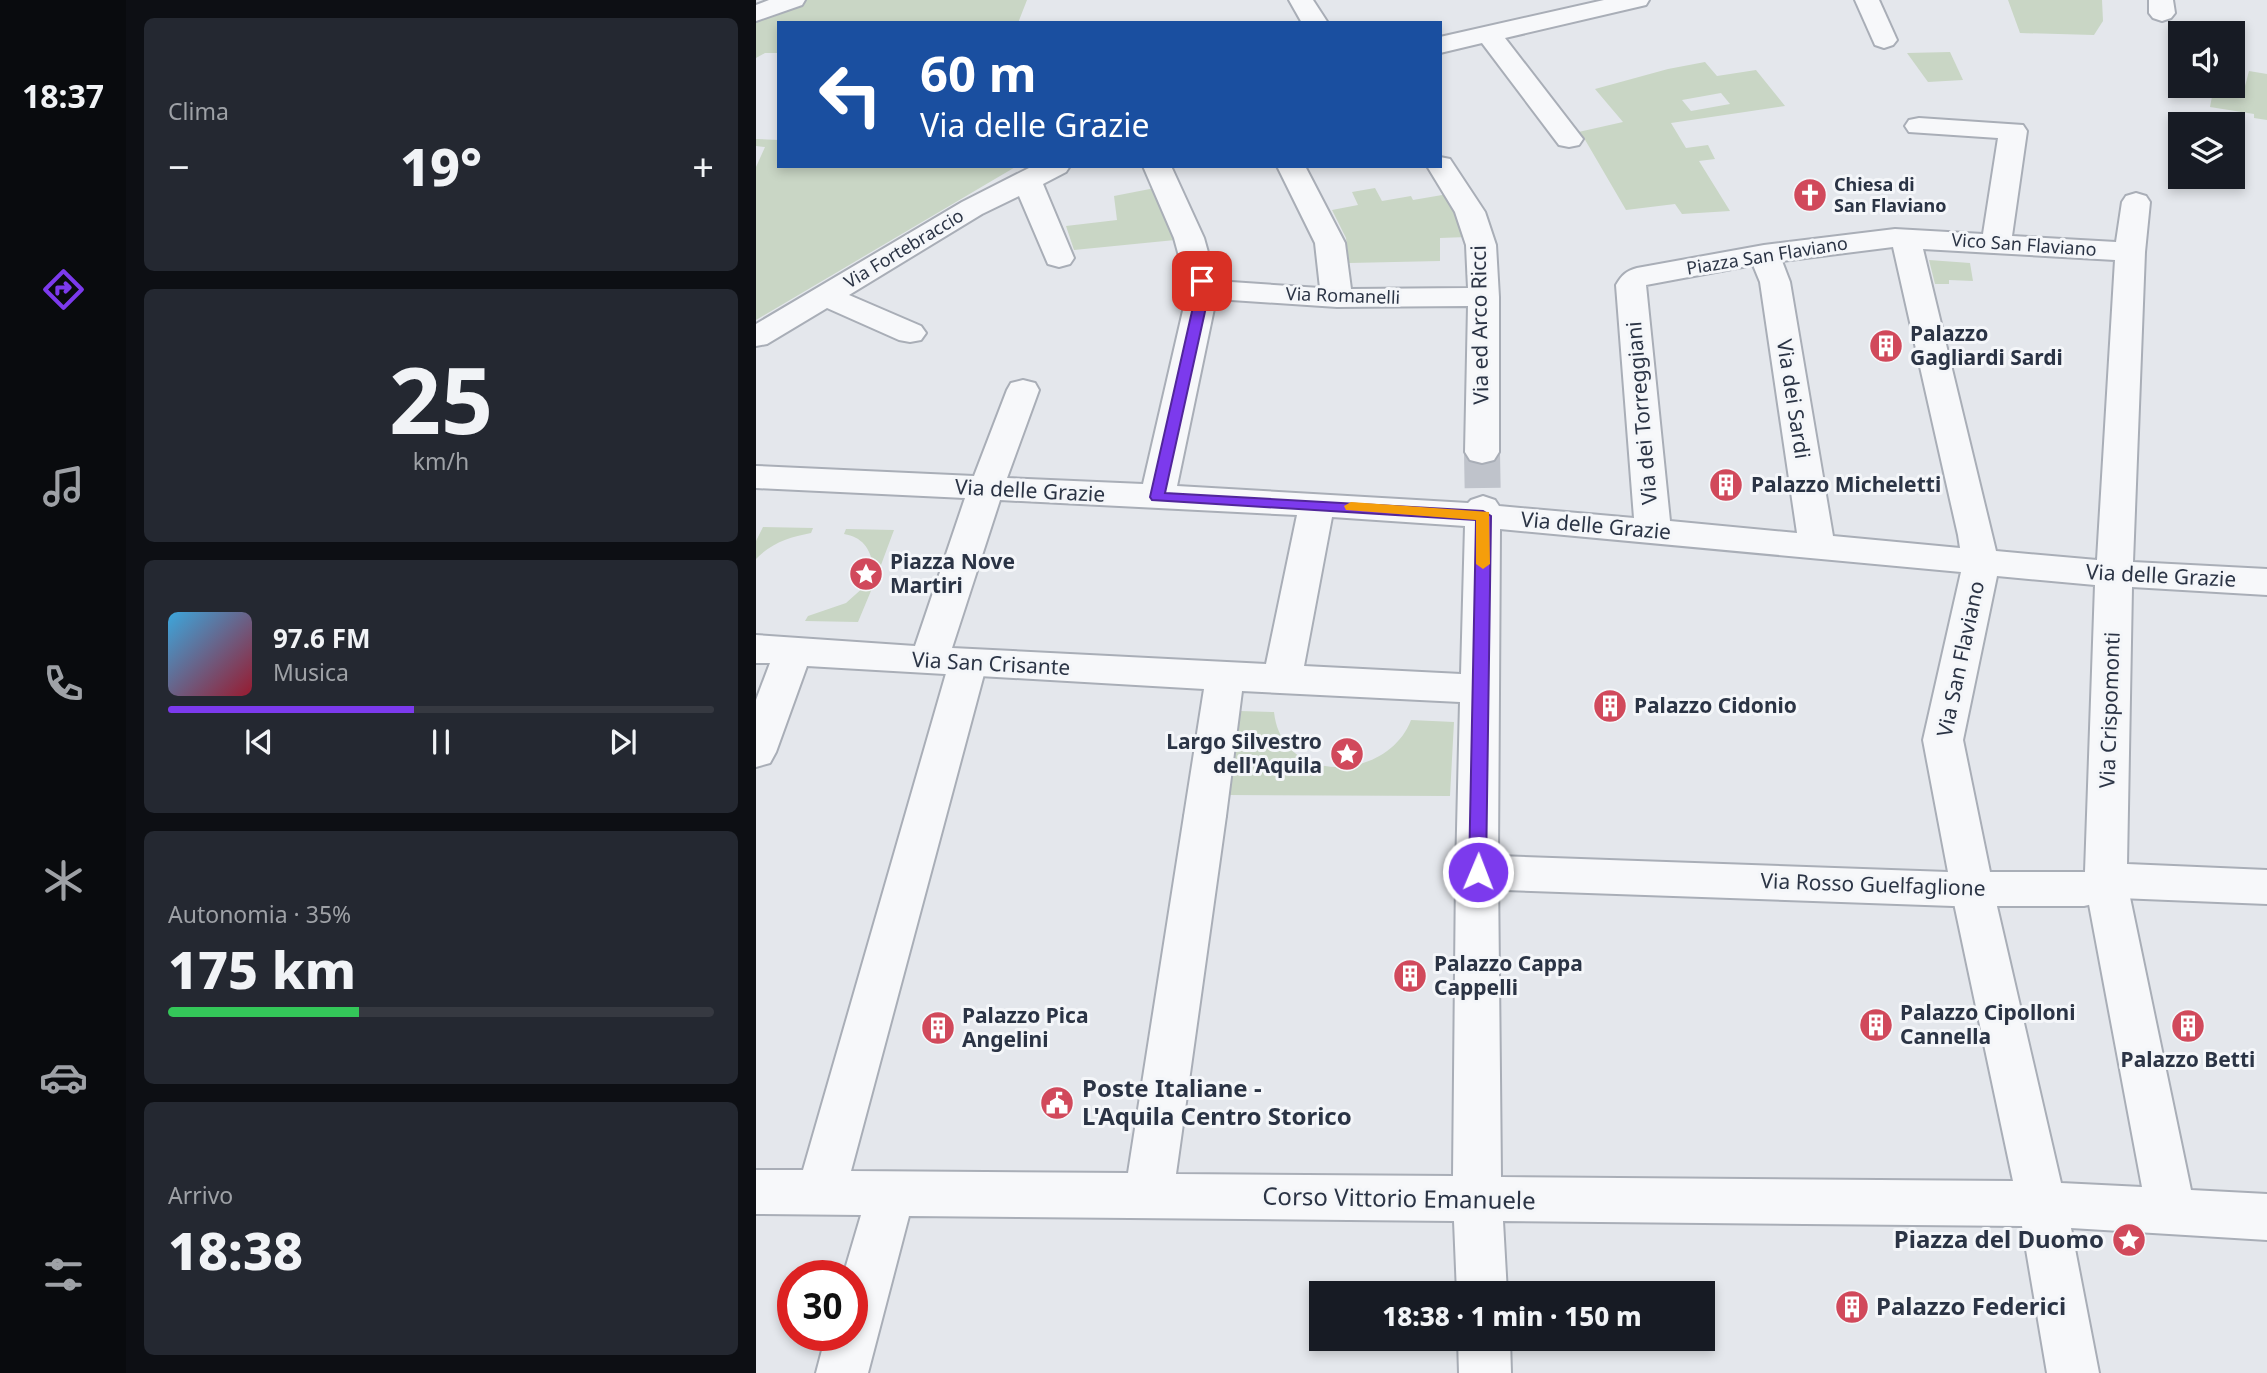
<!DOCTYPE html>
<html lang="it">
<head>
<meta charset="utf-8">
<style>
	:root { --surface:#171b24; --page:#242831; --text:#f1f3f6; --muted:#9ea1a6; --line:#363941; --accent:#7c3aed }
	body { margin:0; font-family:"Noto Sans",sans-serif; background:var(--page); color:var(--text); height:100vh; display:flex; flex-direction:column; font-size:26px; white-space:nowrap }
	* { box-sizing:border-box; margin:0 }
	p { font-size:23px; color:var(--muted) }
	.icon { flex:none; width:38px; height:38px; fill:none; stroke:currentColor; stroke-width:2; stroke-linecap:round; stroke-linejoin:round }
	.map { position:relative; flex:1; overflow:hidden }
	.sheet { display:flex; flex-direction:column; gap:18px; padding:18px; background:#0d0f14; width:630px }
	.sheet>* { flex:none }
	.top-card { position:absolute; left:21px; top:21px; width:665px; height:147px; border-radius:0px; box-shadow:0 4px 10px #0003; background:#1a4fa0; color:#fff; overflow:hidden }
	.controls { position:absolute; left:1412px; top:21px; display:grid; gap:14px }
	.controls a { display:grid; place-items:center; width:77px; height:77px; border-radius:0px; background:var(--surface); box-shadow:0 4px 10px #0003; font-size:35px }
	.speed { position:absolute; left:21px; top:1260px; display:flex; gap:14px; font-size:35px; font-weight:700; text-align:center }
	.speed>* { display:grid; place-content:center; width:91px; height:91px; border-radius:50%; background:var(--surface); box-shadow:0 4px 10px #0003; line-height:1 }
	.speed .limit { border:10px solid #d22; background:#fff; color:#111 }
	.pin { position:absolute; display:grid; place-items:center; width:60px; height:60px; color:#fff; margin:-30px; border-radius:14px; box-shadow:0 4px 10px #0006 }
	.me { position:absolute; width:77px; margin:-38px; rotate:1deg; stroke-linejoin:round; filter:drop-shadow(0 0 5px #0008) }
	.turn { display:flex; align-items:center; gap:24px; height:147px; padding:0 28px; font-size:32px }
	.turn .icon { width:91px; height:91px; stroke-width:2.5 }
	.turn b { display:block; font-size:49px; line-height:60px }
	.big { font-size:52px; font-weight:800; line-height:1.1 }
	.sheet .widget { flex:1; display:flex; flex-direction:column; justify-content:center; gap:10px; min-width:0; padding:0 24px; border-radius:10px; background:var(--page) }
	.sheet .dial { align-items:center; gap:0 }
	.dial b { font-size:91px; line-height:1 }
	.song { display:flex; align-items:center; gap:21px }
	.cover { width:84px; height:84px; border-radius:10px; background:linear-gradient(135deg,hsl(200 70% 55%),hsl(350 70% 35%)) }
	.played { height:7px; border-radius:4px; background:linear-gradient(90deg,var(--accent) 45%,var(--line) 45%) }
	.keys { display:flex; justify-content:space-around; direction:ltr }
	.heat { display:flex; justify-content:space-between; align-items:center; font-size:38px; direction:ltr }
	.charge { height:10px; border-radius:5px; background:linear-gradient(90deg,#34c759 35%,var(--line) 0) }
	.trip { position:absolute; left:553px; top:1281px; width:406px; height:70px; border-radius:0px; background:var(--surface); box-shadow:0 4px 10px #0003; font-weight:800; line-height:70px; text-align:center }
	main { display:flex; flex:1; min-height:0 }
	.dock { display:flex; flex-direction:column; width:126px; justify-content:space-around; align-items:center; background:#090b0e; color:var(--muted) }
	.dock .icon { width:49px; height:49px }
	.dock .on { color:var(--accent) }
	.dock b { font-size:32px; color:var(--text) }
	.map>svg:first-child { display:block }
</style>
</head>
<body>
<main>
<nav class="dock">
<b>18:37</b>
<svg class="icon on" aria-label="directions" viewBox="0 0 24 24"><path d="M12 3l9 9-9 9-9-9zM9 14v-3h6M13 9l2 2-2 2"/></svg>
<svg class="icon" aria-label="music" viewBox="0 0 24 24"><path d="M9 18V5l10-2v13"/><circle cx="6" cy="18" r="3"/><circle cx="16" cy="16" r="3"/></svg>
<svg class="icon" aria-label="phone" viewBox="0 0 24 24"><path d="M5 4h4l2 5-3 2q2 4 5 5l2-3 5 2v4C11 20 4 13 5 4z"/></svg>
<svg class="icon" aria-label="climate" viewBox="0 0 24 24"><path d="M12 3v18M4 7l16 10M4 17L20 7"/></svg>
<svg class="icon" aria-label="car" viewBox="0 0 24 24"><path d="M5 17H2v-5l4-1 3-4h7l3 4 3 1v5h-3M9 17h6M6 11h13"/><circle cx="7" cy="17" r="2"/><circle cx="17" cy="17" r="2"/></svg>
<svg class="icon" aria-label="filters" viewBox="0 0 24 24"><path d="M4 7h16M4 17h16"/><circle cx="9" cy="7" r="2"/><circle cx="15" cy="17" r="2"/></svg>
</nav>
<section class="sheet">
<div class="widget"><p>Clima</p>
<div class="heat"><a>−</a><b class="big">19°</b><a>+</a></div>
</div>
<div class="widget dial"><b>25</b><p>km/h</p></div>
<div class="widget">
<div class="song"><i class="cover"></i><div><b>97.6 FM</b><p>Musica</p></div></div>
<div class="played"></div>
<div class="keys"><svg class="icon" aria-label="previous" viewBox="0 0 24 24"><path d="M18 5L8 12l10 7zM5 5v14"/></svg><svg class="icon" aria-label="pause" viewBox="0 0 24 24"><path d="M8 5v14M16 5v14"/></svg><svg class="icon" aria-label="next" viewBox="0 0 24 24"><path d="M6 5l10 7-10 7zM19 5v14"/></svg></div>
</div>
<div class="widget"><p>Autonomia · 35%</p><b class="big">175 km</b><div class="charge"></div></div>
<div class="widget"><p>Arrivo</p><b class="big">18:38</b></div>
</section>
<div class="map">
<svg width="1511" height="1373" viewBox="0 0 1511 1373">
	<rect width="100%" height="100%" fill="#e4e7ec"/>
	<g fill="#c9d6c5" fill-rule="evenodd">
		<path d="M 49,0 L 271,0 L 262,23 L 23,23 L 23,53 L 9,53 L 0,58 L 0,16 Z"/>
		<path d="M 1252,0 L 1346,0 L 1347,21 L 1338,35 L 1264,33 Z"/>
		<path d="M 1194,52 L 1207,80 L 1172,82 L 1151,53 Z"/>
		<path d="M 949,62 L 961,76 L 1000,70 L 1029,106 L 915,123 L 930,148 L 952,145 L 959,159 L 943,161 L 974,211 L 926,214 L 919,204 L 870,210 L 828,138 L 818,133 L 867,122 L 839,89 L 912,69 ZM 965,93 L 974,104 L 935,111 L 926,100 Z"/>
		<path d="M 1493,71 L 1511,74 L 1511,120 L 1498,118 L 1498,114 L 1454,107 L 1458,86 L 1489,86 Z"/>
		<path d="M 0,139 L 23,140 L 23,166 L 261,166 L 0,320 L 0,167 L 9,147 L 0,146 Z"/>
		<path d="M 399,188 L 419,240 L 318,250 L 310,226 L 361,220 L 358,196 Z"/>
		<path d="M 619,188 L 626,201 L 655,196 L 657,200 L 692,194 L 711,237 L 684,238 L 684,261 L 593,263 L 590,238 L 576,210 L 602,205 L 596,192 Z"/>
		<path d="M 1173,260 L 1214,263 L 1217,281 L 1193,280 L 1193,284 L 1179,284 Z"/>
		<path d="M 7,527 L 57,528 L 55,533 C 34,537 15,543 0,559 L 0,541 Z"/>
		<path d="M 90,529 L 138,530 L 125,565 L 117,565 C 114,548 106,537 88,534 Z"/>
		<path d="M 109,586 L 117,586 L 102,622 L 49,621 L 52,616 L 90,603 Z"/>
		<path d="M 484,711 L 518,712 C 526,787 632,781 655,720 L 698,722 L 694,796 L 472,795 Z"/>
	</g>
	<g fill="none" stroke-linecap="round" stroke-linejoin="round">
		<path stroke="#bfc3cb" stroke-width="36" stroke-dasharray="36 18" stroke-linecap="butt" d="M 726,452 L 727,508"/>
		<g stroke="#a9aeb7" stroke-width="4">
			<g id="pedestrian">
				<path d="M 212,649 L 225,653 L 231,663 L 95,1171 L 372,1173 L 428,816 L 434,805 L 449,800 L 464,805 L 470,816 L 420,1174 L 697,1176 L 700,872 L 706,860 L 721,855 L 736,860 L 742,872 L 745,1177 L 1257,1181 L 1195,889 L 1201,877 L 1216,872 L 1231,877 L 1237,889 L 1305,1183 L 1386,1187 L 1329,883 L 1335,871 L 1350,866 L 1365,871 L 1371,883 L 1435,1190 L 1511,1194 L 1511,1240 L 1315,1228 L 1343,1373 L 1291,1373 L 1266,1226 L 747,1221 L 751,1293 L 701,1293 L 698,1221 L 153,1216 L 112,1373 L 60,1373 L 70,1335 L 96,1335 L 96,1276 L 87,1276 L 105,1215 L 0,1214 L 0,1170 L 47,1170 L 193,663 L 199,653 Z"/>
				<path d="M 702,1339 L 754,1339 L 755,1373 L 703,1373 Z"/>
			</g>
		</g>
		<g stroke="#a9aeb7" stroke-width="4">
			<g id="minor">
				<path d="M 13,0 L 49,0 L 46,5 L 0,21 L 0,5 Z"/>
				<path d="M 533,0 L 557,0 L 572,23 L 546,23 Z"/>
				<path d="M 848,0 L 893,0 L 890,5 L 749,38 L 827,139 L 823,145 L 813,147 L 803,145 L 726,43 L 684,53 L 684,37 Z"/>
				<path d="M 1099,0 L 1123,0 L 1141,40 L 1137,45 L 1128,48 L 1119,45 Z"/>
				<path d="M 1393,0 L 1417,0 L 1419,13 L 1415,18 L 1406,21 L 1397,18 L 1393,13 Z"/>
				<path d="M 1163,118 L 1267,125 L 1271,131 L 1256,236 L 1360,242 L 1366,202 L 1370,196 L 1380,193 L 1390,196 L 1394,202 L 1389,252 L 1377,562 L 1511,569 L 1511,595 L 1376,587 L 1371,864 L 1511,870 L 1511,904 L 1363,898 L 1328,906 L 1197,906 L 721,889 L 706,884 L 700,872 L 704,702 L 486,691 L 470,816 L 464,827 L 449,832 L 434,827 L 428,816 L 448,689 L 51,666 L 20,752 L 14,763 L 0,767 L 0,700 L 14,663 L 0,663 L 0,635 L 159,646 L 209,498 L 0,488 L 0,466 L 218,476 L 251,390 L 255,383 L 267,380 L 279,383 L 283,390 L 251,478 L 387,484 L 432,289 L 418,238 L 387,166 L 415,166 L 448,238 L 460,281 L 564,288 L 559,243 L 521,166 L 549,166 L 589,243 L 595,289 L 712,288 L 710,245 L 699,212 L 671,166 L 684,166 L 684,157 L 694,159 L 729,212 L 740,245 L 743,297 L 743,452 L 738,460 L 726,463 L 714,460 L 709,452 L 712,306 L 581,307 L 460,299 L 421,486 L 712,503 L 715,500 L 727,496 L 739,500 L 743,506 L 878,518 L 860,285 C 866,275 870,271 881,268 L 1008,245 L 1139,229 L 1227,234 L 1242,138 L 1153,132 L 1149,126 L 1153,120 ZM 1137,247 L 1202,535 L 1204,548 L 1077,536 L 1034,282 L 1026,261 ZM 1167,249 L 1359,260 L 1341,560 L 1240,551 ZM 997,265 L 1004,282 L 1041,533 L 914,521 L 890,285 ZM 244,500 L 541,515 L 510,664 L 196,648 ZM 576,517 L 709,526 L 705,674 L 548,666 ZM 744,529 L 1205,572 L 1167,740 L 1192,872 L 742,856 ZM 1241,576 L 1339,585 L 1329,872 L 1234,872 L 1207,740 Z"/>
				<path d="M 277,166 L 314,166 L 310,172 L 287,184 L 318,258 L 314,264 L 303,267 L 292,264 L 263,196 L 226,214 L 93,295 L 165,326 L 170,333 L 165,340 L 154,342 L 143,340 L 71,308 L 11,344 L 0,346 L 0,324 L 206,202 Z"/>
			</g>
		</g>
		<use href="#pedestrian" fill="#f7f8fa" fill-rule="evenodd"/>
		<use href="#minor" fill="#f7f8fa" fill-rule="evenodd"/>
	</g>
	<path fill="#7c3aed" stroke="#51269a" stroke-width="2" d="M 446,277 L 452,281 L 452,298 L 409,493 L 727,511 L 735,516 L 730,872 L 728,877 L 715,877 L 713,872 L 720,520 L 396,500 L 394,497 L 439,298 L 440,281 Z"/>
	<path fill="#f59e0b" d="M 595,502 L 733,512 L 734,564 L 727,569 L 720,564 L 720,520 L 590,510 L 588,506 Z"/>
	<defs>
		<g id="church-disc" transform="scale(1.75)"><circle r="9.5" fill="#d1495b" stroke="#f4f6f9"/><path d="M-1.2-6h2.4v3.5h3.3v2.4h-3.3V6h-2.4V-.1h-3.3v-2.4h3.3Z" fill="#fff"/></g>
		<g id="building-disc" transform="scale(1.75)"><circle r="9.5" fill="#d1495b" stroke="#f4f6f9"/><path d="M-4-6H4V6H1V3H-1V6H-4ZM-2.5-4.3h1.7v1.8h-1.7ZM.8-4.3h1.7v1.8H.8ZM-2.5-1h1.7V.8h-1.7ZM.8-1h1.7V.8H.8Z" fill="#fff"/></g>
		<g id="sight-disc" transform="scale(1.75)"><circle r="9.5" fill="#d1495b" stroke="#f4f6f9"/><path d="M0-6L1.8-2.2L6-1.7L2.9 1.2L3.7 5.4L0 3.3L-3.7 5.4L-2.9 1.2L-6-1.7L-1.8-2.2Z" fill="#fff"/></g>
		<g id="civic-disc" transform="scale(1.75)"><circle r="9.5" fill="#d1495b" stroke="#f4f6f9"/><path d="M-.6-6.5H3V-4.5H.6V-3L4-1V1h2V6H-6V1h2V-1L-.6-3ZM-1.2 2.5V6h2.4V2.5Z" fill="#fff"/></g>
	</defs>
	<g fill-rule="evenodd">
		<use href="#church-disc" x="1054" y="195"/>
		<use href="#building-disc" x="1130" y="346"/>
		<use href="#building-disc" x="970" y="485"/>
		<use href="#sight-disc" x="110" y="574"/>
		<use href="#building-disc" x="854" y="706"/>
		<use href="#sight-disc" x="591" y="754"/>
		<use href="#building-disc" x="654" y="976"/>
		<use href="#building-disc" x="1120" y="1025"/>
		<use href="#building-disc" x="1432" y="1026"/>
		<use href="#building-disc" x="182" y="1028"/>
		<use href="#civic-disc" x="301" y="1103"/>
		<use href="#sight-disc" x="1373" y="1240"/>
		<use href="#building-disc" x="1096" y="1307"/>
	</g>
	<g text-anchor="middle" stroke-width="6" stroke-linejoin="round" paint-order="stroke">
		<g font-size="18" font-weight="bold" fill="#2b3445" stroke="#f4f6f9" text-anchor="start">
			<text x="1078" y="191">Chiesa di<tspan x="1078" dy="21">San Flaviano</tspan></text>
		</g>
		<g font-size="18" fill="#2b3445" stroke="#f4f6f9">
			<text transform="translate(1268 245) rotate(4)" y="6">Vico San Flaviano</text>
			<text transform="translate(148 249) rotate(-31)" y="6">Via Fortebraccio</text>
			<text transform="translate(1011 256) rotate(-9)" y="6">Piazza San Flaviano</text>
			<text transform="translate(587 296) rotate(2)" y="6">Via Romanelli</text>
		</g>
		<g font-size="21" fill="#2b3445" stroke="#f4f6f9">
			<text transform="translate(724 325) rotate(-91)" y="7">Via ed Arco Ricci</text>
			<text transform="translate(1037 399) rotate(81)" y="7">Via dei Sardi</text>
			<text transform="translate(886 413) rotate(-95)" y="7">Via dei Torreggiani</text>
			<text transform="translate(274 491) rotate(3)" y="7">Via delle Grazie</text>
			<text transform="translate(840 526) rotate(5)" y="7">Via delle Grazie</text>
			<text transform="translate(1405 576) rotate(3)" y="7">Via delle Grazie</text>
			<text transform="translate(1205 659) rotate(-78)" y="7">Via San Flaviano</text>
			<text transform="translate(235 664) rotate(3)" y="7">Via San Crisante</text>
			<text transform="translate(1354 710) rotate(-88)" y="7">Via Crispomonti</text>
			<text transform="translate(1117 885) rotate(2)" y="7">Via Rosso Guelfaglione</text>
		</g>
		<g font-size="21" font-weight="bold" fill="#2b3445" stroke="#f4f6f9" text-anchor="start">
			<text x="1154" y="341">Palazzo<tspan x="1154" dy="24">Gagliardi Sardi</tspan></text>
			<text x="995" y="492">Palazzo Micheletti</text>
			<text x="134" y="569">Piazza Nove<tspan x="134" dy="24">Martiri</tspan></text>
			<text x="878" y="713">Palazzo Cidonio</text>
			<text x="566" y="749" text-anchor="end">Largo Silvestro<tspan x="566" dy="24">dell'Aquila</tspan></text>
			<text x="678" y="971">Palazzo Cappa<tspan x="678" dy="24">Cappelli</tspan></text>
			<text x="1144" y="1020">Palazzo Cipolloni<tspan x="1144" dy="24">Cannella</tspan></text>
			<text x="206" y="1023">Palazzo Pica<tspan x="206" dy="24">Angelini</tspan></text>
			<text x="1432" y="1067" text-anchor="middle">Palazzo Betti</text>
		</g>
		<g font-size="24" font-weight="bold" fill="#2b3445" stroke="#f4f6f9" text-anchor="start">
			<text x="326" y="1097">Poste Italiane -<tspan x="326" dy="28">L'Aquila Centro Storico</tspan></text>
			<text x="1348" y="1248" text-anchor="end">Piazza del Duomo</text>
			<text x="1120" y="1315">Palazzo Federici</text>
		</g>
		<g font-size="24" fill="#2b3445" stroke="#f4f6f9">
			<text transform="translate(643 1199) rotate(1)" y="8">Corso Vittorio Emanuele</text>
		</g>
	</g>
</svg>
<div class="controls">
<a><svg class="icon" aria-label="sound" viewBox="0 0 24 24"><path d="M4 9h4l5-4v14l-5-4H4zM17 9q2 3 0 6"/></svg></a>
<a><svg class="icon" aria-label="layers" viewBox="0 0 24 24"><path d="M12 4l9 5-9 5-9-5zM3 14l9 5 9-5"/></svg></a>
</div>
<div class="speed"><div class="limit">30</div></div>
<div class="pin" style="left:446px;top:281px;background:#d93025"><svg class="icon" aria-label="arrive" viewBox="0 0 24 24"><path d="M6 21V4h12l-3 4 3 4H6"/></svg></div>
<svg class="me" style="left:722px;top:872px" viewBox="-20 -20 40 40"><circle r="17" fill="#7c3aed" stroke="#fff" stroke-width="3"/><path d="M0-11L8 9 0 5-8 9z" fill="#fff"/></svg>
<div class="trip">18:38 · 1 min · 150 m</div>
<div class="top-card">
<div class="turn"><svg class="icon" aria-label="left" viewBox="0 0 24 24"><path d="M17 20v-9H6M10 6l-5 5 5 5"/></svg><div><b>60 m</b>Via delle Grazie</div></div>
</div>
</div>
</main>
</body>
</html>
